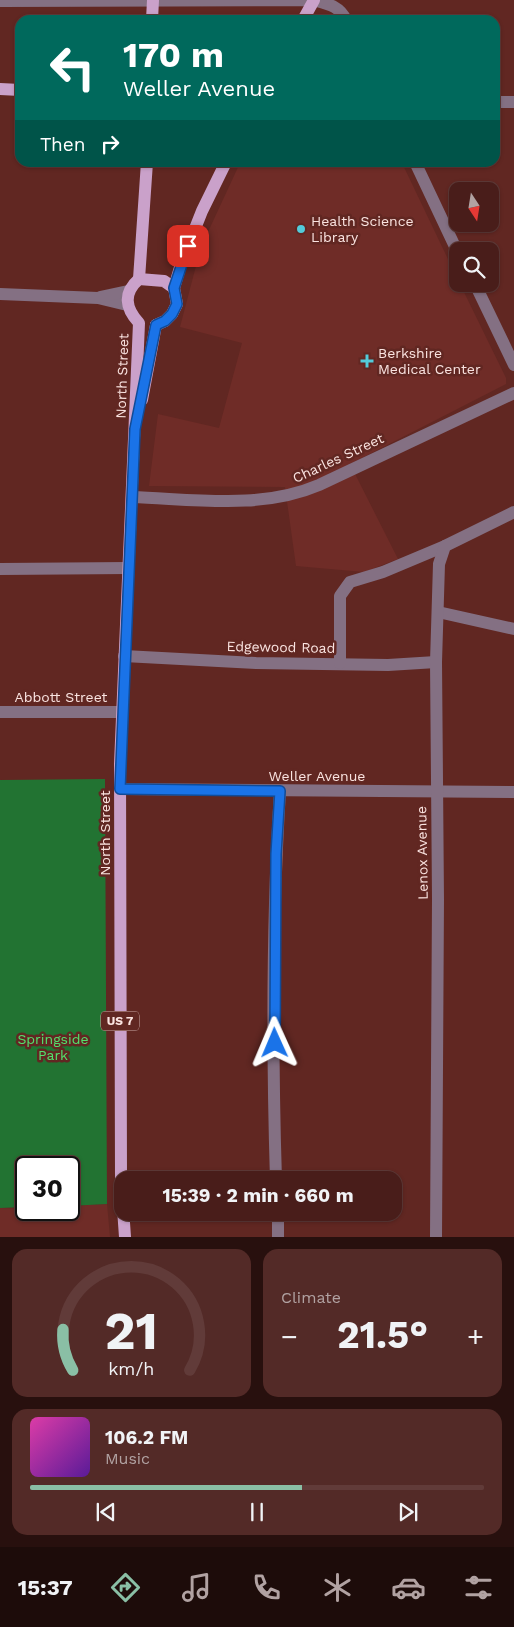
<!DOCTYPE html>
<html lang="en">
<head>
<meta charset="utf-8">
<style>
	:root { --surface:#491d1a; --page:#532a27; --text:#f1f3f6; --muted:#b1a2a2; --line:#613b39; --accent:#8abfa5 }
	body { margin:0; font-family:"Work Sans",sans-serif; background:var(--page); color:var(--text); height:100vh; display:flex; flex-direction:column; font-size:19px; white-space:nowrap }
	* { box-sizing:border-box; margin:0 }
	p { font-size:16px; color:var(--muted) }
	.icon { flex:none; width:28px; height:28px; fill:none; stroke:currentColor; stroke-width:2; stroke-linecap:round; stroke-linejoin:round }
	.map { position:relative; height:1237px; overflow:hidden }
	.drawer { display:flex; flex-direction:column; gap:12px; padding:12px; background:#28100e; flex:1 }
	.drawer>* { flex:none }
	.hud { position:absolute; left:15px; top:15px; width:485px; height:152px; border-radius:15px; box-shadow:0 1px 4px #0004,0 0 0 1px var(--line); background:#00695c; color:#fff; overflow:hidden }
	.needle { width:32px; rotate:168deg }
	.buttons { position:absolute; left:449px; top:182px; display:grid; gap:10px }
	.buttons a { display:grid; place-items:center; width:50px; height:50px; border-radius:10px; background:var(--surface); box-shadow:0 1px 4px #0004,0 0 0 1px var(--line); font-size:25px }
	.speed { position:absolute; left:15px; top:1156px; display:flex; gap:10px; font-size:25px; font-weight:700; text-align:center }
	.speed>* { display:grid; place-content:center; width:65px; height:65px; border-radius:50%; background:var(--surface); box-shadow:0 1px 4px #0004,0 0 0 1px var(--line); line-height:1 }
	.speed .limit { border:2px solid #111; border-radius:8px; background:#fff; color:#111 }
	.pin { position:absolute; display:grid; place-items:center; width:42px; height:42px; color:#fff; margin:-21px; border-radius:10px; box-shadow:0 2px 8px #0006 }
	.me { position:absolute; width:55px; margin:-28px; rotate:359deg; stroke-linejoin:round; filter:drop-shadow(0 0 4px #0008) }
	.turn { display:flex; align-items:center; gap:18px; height:105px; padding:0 25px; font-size:22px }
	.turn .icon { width:65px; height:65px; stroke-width:2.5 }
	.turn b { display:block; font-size:35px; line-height:42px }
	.then { display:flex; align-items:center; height:48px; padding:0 25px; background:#0003; gap:10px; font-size:19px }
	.big { font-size:38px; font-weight:700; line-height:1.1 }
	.drawer .card { flex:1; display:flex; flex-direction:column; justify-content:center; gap:8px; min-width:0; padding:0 18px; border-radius:15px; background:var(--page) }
	.drawer .dial { align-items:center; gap:0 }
	.dial svg { height:130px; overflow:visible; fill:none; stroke:var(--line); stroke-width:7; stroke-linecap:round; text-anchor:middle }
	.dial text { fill:var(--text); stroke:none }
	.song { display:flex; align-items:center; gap:15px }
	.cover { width:60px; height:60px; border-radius:8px; background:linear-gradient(135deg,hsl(320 70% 55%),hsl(270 70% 35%)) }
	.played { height:5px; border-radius:2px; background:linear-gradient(90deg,var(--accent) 60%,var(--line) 60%) }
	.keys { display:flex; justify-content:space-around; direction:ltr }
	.heat { display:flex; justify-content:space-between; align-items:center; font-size:28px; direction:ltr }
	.drawer .tiles { flex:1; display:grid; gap:12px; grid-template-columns:1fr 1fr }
	.card:last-child { grid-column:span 2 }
	.trip { position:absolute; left:114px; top:1171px; width:288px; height:50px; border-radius:15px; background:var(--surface); box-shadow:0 1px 4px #0004,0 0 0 1px var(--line); font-weight:700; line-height:50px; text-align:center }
	.dock { display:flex; height:80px; justify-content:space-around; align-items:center; background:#1d0c0a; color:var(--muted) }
	.dock .icon { width:35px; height:35px }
	.dock .on { color:var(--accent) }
	.dock b { font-size:22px; color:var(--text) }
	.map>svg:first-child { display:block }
</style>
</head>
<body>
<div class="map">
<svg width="514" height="1237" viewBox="0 0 514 1237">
	<rect width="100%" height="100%" fill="#612722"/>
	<g fill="#6f2c27">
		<path d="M 240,163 L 402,163 L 457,278 L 458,284 L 460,284 L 506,378 L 506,384 L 350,464 L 398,559 L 364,572 L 296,566 L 285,487 L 149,486 L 158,414 L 219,428 L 242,343 L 180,327 L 201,247 Z"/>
		<path d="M 107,1204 L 110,1237 L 0,1237 L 0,1208 L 69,1210 L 69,1206 Z"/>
	</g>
	<path fill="#227332" d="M 105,779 L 107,1204 L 69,1206 L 69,1168 L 26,1168 L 26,1207 L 0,1208 L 0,780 Z"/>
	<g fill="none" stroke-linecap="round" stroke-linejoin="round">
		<g stroke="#847083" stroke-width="12">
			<path d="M 0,1 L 313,0 C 328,4 340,6 346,20"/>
			<path d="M 495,102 L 514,102"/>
			<path d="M 415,162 L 458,253"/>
			<path d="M 475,284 L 514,365"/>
			<path d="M 0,294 L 98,298 L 127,305"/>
			<path d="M 100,297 L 128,291"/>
			<path d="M 132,497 C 194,499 261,510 319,485 L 514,393"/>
			<path d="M 0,569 L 129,568"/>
			<path d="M 438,612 L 514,629"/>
			<path d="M 124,656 L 256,663 L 388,665 L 436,662"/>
			<path d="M 340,663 L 340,596 L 350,582 L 383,572 L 445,546"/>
			<path d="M 0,712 L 122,712"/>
			<path d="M 120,789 L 514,792"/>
			<path d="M 276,1180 C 272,1051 272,920 280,791"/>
			<path d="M 278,1212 L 278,1237"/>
			<path d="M 436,1237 L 438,899 L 436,662 L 439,564 L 445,546 L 514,512"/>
		</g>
		<g stroke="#caa1ca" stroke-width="12">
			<path d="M 152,20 L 153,0"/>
			<path d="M 303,20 L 314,0"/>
			<path d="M 0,89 L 20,90"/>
			<path d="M 139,279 L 147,162"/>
			<path d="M 156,325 L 165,321 L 172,314 L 177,304 L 174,288 L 181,264 L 202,211 L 226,162"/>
			<path d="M 142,400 L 156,325"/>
			<path d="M 125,1237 L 121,1180 L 120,764 L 139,323 C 125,308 123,293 139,279 L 164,281 L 174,288"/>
		</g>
	</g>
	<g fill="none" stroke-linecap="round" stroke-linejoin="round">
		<g stroke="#114b97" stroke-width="12">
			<path id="route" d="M 188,246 L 174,288 L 177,304 L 172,314 L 165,321 L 156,325 L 135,429 L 120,789 L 280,791 L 276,854 L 275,1043"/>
		</g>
		<use href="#route" stroke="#1a73e8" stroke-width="9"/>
	</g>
	<g fill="#53cbda" stroke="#612722" stroke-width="2">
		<circle cx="301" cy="229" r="5"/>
		<path d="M364.5 353.5h5v5h5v5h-5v5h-5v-5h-5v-5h5z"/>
	</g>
	<g text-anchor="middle" stroke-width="5" stroke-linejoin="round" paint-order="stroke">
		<rect fill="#612722" stroke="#ccaba7" stroke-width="1" x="101" y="1011.5" width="38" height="19" rx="4"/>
		<g font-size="12" font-weight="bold" fill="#fae3e0">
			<text x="120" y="1025">US 7</text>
		</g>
		<g font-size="14" fill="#fae3e0" stroke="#612722" text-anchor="start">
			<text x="311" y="226">Health Science<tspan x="311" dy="16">Library</tspan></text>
			<text x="378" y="358">Berkshire<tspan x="378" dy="16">Medical Center</tspan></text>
		</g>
		<g font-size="14" fill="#fae3e0" stroke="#612722">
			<text transform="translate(122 376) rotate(-88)" y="5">North Street</text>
			<text transform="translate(338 458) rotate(-25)" y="5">Charles Street</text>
			<text transform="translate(281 647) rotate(1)" y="5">Edgewood Road</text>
			<text x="61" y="702">Abbott Street</text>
			<text x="317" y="781">Weller Avenue</text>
			<text transform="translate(105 833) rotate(-90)" y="5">North Street</text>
			<text transform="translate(422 853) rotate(-91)" y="5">Lenox Avenue</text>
		</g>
		<g font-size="14" fill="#53e06d" stroke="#612722">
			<text x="53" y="1044">Springside<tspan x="53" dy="16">Park</tspan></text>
		</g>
	</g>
</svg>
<div class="buttons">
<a><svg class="needle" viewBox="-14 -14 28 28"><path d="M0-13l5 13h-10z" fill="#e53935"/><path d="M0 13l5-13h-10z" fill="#b1a2a2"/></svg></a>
<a><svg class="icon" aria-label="search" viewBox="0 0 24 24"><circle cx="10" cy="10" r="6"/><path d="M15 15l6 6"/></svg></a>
</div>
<div class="speed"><div class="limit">30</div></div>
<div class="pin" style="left:188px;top:246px;background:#d93025"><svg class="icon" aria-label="arrive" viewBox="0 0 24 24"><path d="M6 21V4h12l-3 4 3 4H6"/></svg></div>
<svg class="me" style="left:275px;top:1043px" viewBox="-20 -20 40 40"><path d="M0-17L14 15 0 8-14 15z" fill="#1a73e8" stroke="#fff" stroke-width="4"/></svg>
<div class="trip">15:39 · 2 min · 660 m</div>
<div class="hud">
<div class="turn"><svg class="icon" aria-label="left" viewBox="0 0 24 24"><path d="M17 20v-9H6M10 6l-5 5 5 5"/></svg><div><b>170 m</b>Weller Avenue</div></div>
<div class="then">Then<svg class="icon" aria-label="right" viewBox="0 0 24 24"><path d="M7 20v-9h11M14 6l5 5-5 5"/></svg></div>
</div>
</div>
<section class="drawer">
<div class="tiles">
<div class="card dial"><svg viewBox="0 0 100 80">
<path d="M14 69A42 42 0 1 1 86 69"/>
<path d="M14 69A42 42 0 0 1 8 44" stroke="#8abfa5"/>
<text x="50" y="56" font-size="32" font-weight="700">21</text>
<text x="50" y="72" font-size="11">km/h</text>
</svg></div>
<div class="card"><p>Climate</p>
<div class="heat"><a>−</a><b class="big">21.5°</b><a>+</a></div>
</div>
<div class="card">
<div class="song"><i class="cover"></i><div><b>106.2 FM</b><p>Music</p></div></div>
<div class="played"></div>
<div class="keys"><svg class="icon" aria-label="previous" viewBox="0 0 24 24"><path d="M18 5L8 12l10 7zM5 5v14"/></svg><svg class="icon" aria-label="pause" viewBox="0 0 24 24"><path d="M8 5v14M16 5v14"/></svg><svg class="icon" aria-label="next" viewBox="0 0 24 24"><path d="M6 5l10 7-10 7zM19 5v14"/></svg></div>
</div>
</div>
</section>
<nav class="dock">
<b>15:37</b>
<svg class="icon on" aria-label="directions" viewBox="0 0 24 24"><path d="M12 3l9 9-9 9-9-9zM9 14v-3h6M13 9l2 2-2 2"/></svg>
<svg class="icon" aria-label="music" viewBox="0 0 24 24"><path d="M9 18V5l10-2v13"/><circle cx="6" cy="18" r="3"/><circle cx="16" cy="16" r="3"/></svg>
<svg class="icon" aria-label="phone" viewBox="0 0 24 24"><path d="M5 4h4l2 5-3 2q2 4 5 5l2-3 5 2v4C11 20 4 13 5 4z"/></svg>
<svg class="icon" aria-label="climate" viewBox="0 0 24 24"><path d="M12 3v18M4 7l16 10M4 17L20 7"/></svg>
<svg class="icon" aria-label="car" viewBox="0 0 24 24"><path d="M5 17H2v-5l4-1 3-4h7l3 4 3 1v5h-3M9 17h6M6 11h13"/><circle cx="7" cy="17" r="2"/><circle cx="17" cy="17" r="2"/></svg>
<svg class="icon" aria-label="filters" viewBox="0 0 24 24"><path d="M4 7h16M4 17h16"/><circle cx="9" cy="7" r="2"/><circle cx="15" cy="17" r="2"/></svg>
</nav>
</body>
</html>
